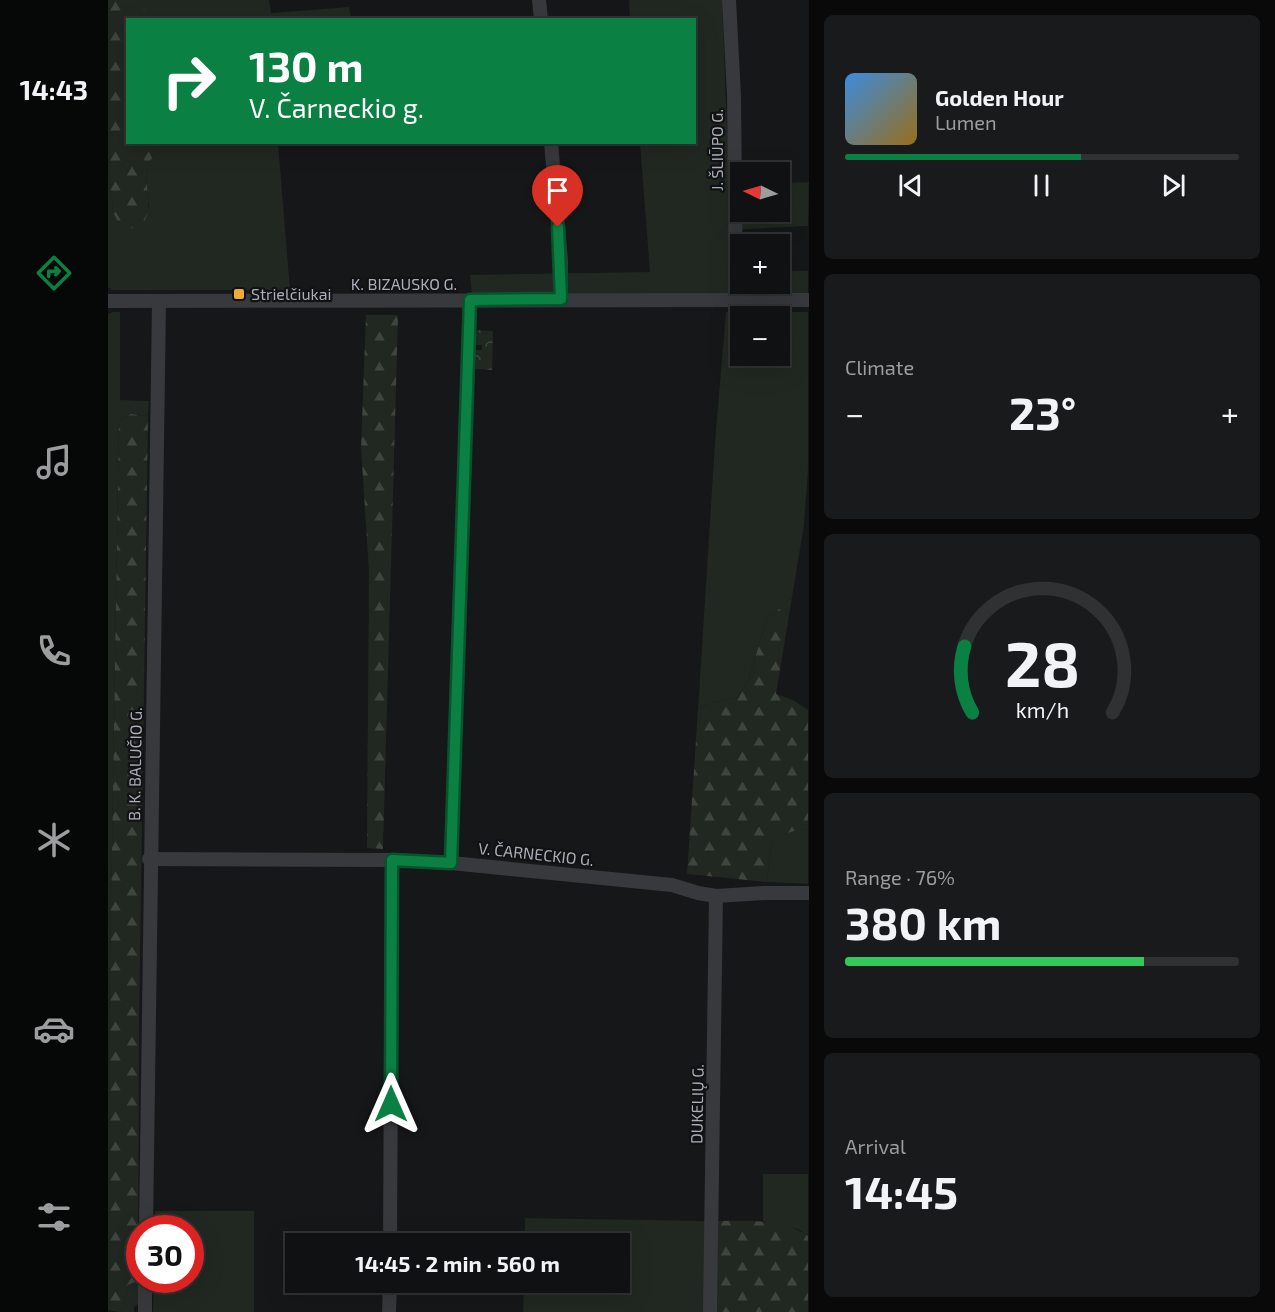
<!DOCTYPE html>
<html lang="en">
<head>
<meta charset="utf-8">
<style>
	:root { --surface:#101112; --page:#191a1b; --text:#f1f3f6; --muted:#9c9d9f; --line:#303132; --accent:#0b8043 }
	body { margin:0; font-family:"Exo 2",sans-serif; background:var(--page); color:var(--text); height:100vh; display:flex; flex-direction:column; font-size:22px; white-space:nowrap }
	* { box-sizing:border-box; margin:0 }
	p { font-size:20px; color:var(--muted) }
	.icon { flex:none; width:33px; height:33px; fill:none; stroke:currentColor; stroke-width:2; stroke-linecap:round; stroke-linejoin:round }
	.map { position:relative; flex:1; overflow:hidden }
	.drawer { display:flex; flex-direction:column; gap:15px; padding:15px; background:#09090a; width:466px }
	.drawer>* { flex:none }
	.banner { position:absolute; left:18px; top:18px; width:570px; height:126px; border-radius:0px; box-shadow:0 6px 24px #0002,0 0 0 2px var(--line); background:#0b8043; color:#fff; overflow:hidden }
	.needle { width:39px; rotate:275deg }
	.fabs { position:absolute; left:622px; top:162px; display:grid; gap:12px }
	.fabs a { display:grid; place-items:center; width:60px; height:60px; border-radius:0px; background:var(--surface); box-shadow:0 6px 24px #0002,0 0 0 2px var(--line); font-size:30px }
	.speed { position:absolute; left:18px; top:1215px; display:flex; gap:12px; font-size:30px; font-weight:700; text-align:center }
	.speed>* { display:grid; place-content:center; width:78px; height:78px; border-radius:50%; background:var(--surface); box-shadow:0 6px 24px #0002,0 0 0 2px var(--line); line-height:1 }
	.speed .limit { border:9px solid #d22; background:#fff; color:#111 }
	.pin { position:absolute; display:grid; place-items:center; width:51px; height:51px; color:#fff; margin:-62px -26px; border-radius:50% 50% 50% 0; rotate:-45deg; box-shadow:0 0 6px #0007 }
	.pin .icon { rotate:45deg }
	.me { position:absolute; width:66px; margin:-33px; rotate:0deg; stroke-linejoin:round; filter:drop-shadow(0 0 4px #0008) }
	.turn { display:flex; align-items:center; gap:21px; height:126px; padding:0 24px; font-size:27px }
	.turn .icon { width:78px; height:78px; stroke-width:2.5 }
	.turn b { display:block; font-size:42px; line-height:51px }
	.big { font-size:45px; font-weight:700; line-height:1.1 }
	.drawer .card { flex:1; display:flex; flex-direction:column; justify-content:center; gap:9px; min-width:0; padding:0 21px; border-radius:9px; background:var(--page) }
	.drawer .dial { align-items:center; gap:0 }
	.dial svg { height:156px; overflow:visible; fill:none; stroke:var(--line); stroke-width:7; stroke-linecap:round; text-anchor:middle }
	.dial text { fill:var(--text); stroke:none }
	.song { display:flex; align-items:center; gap:18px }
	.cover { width:72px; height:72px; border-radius:9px; background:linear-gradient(135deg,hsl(210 70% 55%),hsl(40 70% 35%)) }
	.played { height:6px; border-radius:3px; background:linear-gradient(90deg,var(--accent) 60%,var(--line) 60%) }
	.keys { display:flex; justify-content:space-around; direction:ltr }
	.heat { display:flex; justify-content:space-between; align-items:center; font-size:33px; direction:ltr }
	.charge { height:9px; border-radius:4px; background:linear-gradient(90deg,#34c759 76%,var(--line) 0) }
	.trip { position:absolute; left:177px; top:1233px; width:345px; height:60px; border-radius:0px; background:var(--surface); box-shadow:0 6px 24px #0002,0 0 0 2px var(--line); font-weight:700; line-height:60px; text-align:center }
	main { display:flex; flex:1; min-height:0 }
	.menu { display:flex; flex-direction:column; width:108px; justify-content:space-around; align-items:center; background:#060707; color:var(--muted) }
	.menu .icon { width:42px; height:42px }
	.menu .active { color:var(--accent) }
	.menu b { font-size:27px; color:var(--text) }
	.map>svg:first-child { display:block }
</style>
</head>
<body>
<main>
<nav class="menu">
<b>14:43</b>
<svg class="icon active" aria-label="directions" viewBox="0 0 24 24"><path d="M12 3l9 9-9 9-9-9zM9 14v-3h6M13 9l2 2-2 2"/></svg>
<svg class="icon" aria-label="music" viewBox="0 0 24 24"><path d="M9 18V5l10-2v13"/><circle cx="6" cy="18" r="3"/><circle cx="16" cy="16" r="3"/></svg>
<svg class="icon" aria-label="phone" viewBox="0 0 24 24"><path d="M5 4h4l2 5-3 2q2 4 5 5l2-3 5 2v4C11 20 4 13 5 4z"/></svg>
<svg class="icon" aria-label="climate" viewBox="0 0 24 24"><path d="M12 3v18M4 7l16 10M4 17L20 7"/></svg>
<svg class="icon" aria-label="car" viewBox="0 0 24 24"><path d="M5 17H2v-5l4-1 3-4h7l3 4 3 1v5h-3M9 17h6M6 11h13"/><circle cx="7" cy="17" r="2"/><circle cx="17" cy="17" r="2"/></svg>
<svg class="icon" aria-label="filters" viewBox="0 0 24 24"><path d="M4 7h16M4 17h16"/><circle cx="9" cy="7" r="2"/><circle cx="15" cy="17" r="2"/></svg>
</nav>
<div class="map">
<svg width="701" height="1312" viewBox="0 0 701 1312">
	<defs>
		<pattern id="forest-firs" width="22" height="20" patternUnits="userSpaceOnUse" patternTransform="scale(1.5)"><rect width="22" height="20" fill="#202821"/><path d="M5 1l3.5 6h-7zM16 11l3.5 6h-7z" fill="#3e453f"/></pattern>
		<pattern id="park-crowns" width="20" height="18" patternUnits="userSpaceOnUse" patternTransform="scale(1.5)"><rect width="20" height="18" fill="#202821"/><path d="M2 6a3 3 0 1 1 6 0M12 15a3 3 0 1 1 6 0" fill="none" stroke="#3e453f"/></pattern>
	</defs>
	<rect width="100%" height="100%" fill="#161718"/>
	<g fill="#202821" fill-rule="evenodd">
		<path d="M 36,0 L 161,0 L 163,13 L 241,7 L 243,19 L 40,19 L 35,9 Z"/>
		<path d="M 521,0 L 614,0 L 621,185 L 633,212 L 672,212 L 672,183 L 701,182 L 700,226 L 622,230 L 633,284 L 672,284 L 672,271 L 700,271 L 700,294 L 364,295 L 362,275 L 542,272 L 532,143 L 586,142 L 586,20 L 522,19 Z"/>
		<path d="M 54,143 L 170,143 L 182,290 L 4,290 L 0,287 L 0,156 L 5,212 L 41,207 L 38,186 L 40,163 L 54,147 Z"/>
		<path d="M 5,312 L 12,312 L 12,400 L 41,401 L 40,416 L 23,414 L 11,420 L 0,1089 L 0,314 Z"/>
		<path d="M 618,312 L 700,312 L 700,469 L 696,525 L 684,597 L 658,621 L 640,682 L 628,698 L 602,703 L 590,710 L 607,442 ZM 633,316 L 672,316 L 672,356 L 633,356 Z"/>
		<path d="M 688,829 L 700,830 L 700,884 L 659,882 L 663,845 L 676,835 Z"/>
		<path d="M 655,1174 L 700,1174 L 700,1236 L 690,1229 L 655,1221 Z"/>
		<path d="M 47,1211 L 146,1211 L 146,1312 L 45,1312 L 46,1280 L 82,1280 L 82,1228 L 46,1228 Z"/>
		<path d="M 417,1218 L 597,1221 L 597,1312 L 415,1312 L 416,1283 L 512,1282 L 512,1244 L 417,1243 Z"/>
		<path d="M 30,1281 L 30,1304 L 26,1307 L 26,1312 L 12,1312 L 16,1305 L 20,1285 Z"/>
	</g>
	<g fill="url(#forest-firs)">
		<path d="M 0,0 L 36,0 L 36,9 L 40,19 L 20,20 L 20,142 L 54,143 L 54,147 C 49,153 42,159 40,166 C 34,192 55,230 14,229 L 5,212 L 0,156 Z"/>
		<path d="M 258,315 L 290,315 L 275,849 L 259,848 L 261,571 L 253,448 Z"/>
		<path d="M 23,414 L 40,416 L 31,1027 L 30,1281 L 20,1285 L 16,1305 L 12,1312 L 0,1310 L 0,1089 L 11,420 Z"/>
		<path d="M 684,597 L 668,694 L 685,700 L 700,710 L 700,830 C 684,828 676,835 663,845 L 659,882 L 579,874 L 590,710 L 602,703 L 628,698 L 640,682 L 658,621 Z"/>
		<path d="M 610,1221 C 640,1221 675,1218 700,1236 L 700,1312 L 609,1312 Z"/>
	</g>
	<path fill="url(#park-crowns)" d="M 367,330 L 385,331 L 384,370 L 365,369 L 366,350 L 374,350 L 374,345 L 367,345 Z"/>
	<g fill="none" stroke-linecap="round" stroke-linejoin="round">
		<g stroke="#38393d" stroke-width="14">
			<path d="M 431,0 L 433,20"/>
			<path d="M 621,0 L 626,96 L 628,299"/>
			<path d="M 443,142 L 453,261 L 453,299"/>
			<path d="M 0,301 L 701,300"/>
			<path d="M 41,859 L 284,860 L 343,863 L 564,885 L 590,893 L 608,896 L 656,893 L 701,893"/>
			<path d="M 343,863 L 362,300"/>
			<path d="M 38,1228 L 51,301"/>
			<path d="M 282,1244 L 284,860"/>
			<path d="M 37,1312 L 37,1280"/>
			<path d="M 281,1312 L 282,1282"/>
			<path d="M 602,1312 L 608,896"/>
		</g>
	</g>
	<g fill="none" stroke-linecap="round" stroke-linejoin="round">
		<g stroke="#07532c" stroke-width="15">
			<path id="route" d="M 283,1104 L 284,860 L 343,863 L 362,300 L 453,299 L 450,227"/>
		</g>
		<use href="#route" stroke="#0b8043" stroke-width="10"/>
	</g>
	<rect fill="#efaa38" stroke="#111213" stroke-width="2" x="125" y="288" width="12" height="12" rx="3"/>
	<g text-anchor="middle" stroke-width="4.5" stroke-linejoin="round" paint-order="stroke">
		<g font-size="16" fill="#a9aeb8" stroke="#111213">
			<text transform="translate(609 150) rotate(-90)" y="6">J. ŠLIŪPO G.</text>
			<text x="296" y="290">K. BIZAUSKO G.</text>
			<text transform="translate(27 764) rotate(-89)" y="6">B. K. BALUČIO G.</text>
			<text transform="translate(428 854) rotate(6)" y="6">V. ČARNECKIO G.</text>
			<text transform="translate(589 1104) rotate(-89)" y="6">DUKELIŲ G.</text>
		</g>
		<g font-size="16" fill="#a9aeb8" stroke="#111213" text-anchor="start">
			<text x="143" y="300">Strielčiukai</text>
		</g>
	</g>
</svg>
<div class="fabs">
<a><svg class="needle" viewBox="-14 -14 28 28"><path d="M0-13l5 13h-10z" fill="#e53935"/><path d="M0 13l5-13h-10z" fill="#9c9d9f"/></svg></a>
<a>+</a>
<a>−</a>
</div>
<div class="speed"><div class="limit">30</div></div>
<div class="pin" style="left:450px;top:227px;background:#d93025"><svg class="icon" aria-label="arrive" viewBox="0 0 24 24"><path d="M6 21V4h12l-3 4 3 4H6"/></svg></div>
<svg class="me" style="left:283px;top:1104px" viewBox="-20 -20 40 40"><path d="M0-17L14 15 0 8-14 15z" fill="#0b8043" stroke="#fff" stroke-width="4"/></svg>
<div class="trip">14:45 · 2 min · 560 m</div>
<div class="banner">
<div class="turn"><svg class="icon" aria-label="right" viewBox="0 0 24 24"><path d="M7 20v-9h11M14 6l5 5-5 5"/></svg><div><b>130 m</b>V. Čarneckio g.</div></div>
</div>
</div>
<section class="drawer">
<div class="card">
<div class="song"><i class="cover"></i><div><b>Golden Hour</b><p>Lumen</p></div></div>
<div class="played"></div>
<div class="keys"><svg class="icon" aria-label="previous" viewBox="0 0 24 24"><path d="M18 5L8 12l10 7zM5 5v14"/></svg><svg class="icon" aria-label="pause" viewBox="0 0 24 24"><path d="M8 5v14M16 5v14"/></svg><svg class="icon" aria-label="next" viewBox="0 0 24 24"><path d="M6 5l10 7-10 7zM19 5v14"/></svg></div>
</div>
<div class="card"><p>Climate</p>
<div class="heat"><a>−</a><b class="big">23°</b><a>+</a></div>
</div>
<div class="card dial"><svg viewBox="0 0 100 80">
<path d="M14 69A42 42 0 1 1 86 69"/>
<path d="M14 69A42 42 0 0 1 10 35" stroke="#0b8043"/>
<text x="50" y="56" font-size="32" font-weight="700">28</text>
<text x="50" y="72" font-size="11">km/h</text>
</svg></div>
<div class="card"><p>Range · 76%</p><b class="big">380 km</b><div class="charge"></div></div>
<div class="card"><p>Arrival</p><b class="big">14:45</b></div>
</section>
</main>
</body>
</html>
